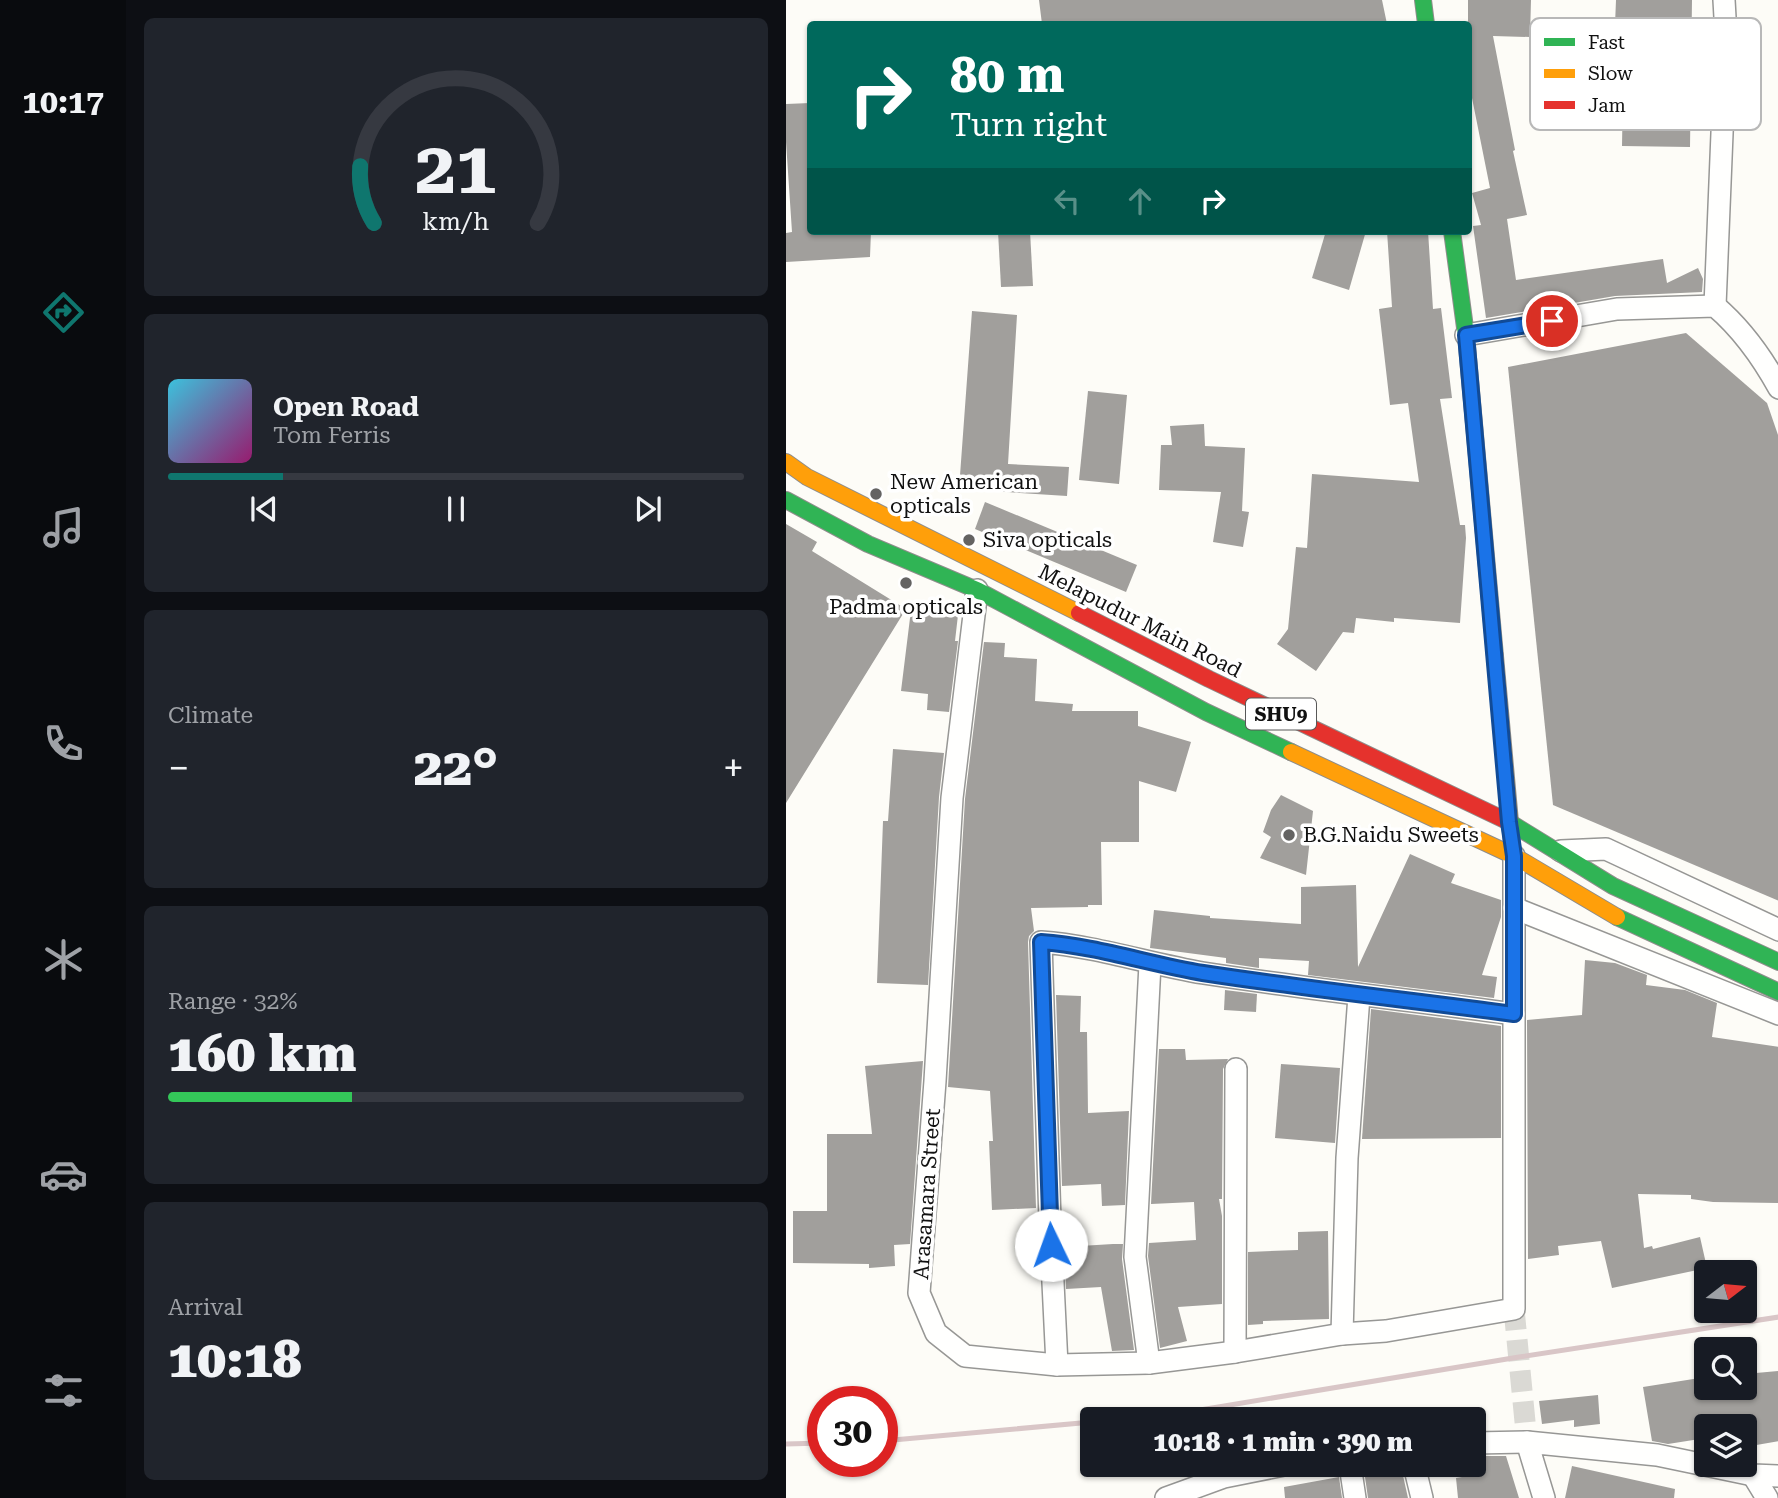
<!DOCTYPE html>
<html lang="en">
<head>
<meta charset="utf-8">
<style>
	:root { --surface:#171b24; --page:#20242c; --text:#f1f3f6; --muted:#9ea1a6; --line:#363941; --accent:#0f766e }
	body { margin:0; font-family:"Roboto Serif",serif; background:var(--page); color:var(--text); height:100vh; display:flex; flex-direction:column; font-size:26px; white-space:nowrap }
	* { box-sizing:border-box; margin:0 }
	p { font-size:23px; color:var(--muted) }
	.icon { flex:none; width:38px; height:38px; fill:none; stroke:currentColor; stroke-width:2; stroke-linecap:round; stroke-linejoin:round }
	.map { position:relative; flex:1; overflow:hidden }
	.details { display:flex; flex-direction:column; gap:18px; padding:18px; background:#0d0f14; width:660px }
	.details>* { flex:none }
	.top-card { position:absolute; left:21px; top:21px; width:665px; height:214px; border-radius:7px; box-shadow:0 2px 5px #0004; background:#00695c; color:#fff; overflow:hidden }
	.needle { width:46px; rotate:74deg }
	.buttons { position:absolute; left:908px; top:1260px; display:grid; gap:14px }
	.buttons a { display:grid; place-items:center; width:63px; height:63px; border-radius:7px; background:var(--surface); box-shadow:0 2px 5px #0004; font-size:35px }
	.speed { position:absolute; left:21px; top:1386px; display:flex; gap:14px; font-size:35px; font-weight:700; text-align:center }
	.speed>* { display:grid; place-content:center; width:91px; height:91px; border-radius:50%; background:var(--surface); box-shadow:0 2px 5px #0004; line-height:1 }
	.speed .limit { border:10px solid #d22; background:#fff; color:#111 }
	.pin { position:absolute; display:grid; place-items:center; width:60px; height:60px; color:#fff; margin:-30px; border:4px solid #fff; border-radius:50%; box-shadow:0 2px 7px #0007 }
	.me { position:absolute; width:77px; margin:-38px; rotate:357deg; stroke-linejoin:round; filter:drop-shadow(0 0 5px #0008) }
	.turn { display:flex; align-items:center; gap:24px; height:147px; padding:0 28px; font-size:32px }
	.turn .icon { width:91px; height:91px; stroke-width:2.5 }
	.turn b { display:block; font-size:49px; line-height:60px }
	.lanes { display:flex; align-items:center; height:66px; padding:0 28px; background:#0003; justify-content:center; gap:35px; direction:ltr }
	.lanes .off { opacity:.35 }
	.big { font-size:52px; font-weight:800; line-height:1.1 }
	.details .tile { flex:1; display:flex; flex-direction:column; justify-content:center; gap:10px; min-width:0; padding:0 24px; border-radius:10px; background:var(--page) }
	.details .dial { align-items:center; gap:0 }
	.dial svg { height:182px; overflow:visible; fill:none; stroke:var(--line); stroke-width:7; stroke-linecap:round; text-anchor:middle }
	.dial text { fill:var(--text); stroke:none }
	.song { display:flex; align-items:center; gap:21px }
	.cover { width:84px; height:84px; border-radius:10px; background:linear-gradient(135deg,hsl(190 70% 55%),hsl(320 70% 35%)) }
	.played { height:7px; border-radius:4px; background:linear-gradient(90deg,var(--accent) 20%,var(--line) 20%) }
	.keys { display:flex; justify-content:space-around; direction:ltr }
	.heat { display:flex; justify-content:space-between; align-items:center; font-size:38px; direction:ltr }
	.charge { height:10px; border-radius:5px; background:linear-gradient(90deg,#34c759 32%,var(--line) 0) }
	.trip { position:absolute; left:294px; top:1407px; width:406px; height:70px; border-radius:7px; background:var(--surface); box-shadow:0 2px 5px #0004; font-weight:800; line-height:70px; text-align:center }
	main { display:flex; flex:1; min-height:0 }
	.tab-bar { display:flex; flex-direction:column; width:126px; justify-content:space-around; align-items:center; background:#090b0e; color:var(--muted) }
	.tab-bar .icon { width:49px; height:49px }
	.tab-bar .current { color:var(--accent) }
	.tab-bar b { font-size:32px; color:var(--text) }
	.map>svg:first-child { display:block }
</style>
</head>
<body>
<main>
<nav class="tab-bar">
<b>10:17</b>
<svg class="icon current" aria-label="directions" viewBox="0 0 24 24"><path d="M12 3l9 9-9 9-9-9zM9 14v-3h6M13 9l2 2-2 2"/></svg>
<svg class="icon" aria-label="music" viewBox="0 0 24 24"><path d="M9 18V5l10-2v13"/><circle cx="6" cy="18" r="3"/><circle cx="16" cy="16" r="3"/></svg>
<svg class="icon" aria-label="phone" viewBox="0 0 24 24"><path d="M5 4h4l2 5-3 2q2 4 5 5l2-3 5 2v4C11 20 4 13 5 4z"/></svg>
<svg class="icon" aria-label="climate" viewBox="0 0 24 24"><path d="M12 3v18M4 7l16 10M4 17L20 7"/></svg>
<svg class="icon" aria-label="car" viewBox="0 0 24 24"><path d="M5 17H2v-5l4-1 3-4h7l3 4 3 1v5h-3M9 17h6M6 11h13"/><circle cx="7" cy="17" r="2"/><circle cx="17" cy="17" r="2"/></svg>
<svg class="icon" aria-label="filters" viewBox="0 0 24 24"><path d="M4 7h16M4 17h16"/><circle cx="9" cy="7" r="2"/><circle cx="15" cy="17" r="2"/></svg>
</nav>
<section class="details">
<div class="tile dial"><svg viewBox="0 0 100 80">
<path d="M14 69A42 42 0 1 1 86 69"/>
<path d="M14 69A42 42 0 0 1 8 44" stroke="#0f766e"/>
<text x="50" y="56" font-size="32" font-weight="700">21</text>
<text x="50" y="72" font-size="11">km/h</text>
</svg></div>
<div class="tile">
<div class="song"><i class="cover"></i><div><b>Open Road</b><p>Tom Ferris</p></div></div>
<div class="played"></div>
<div class="keys"><svg class="icon" aria-label="previous" viewBox="0 0 24 24"><path d="M18 5L8 12l10 7zM5 5v14"/></svg><svg class="icon" aria-label="pause" viewBox="0 0 24 24"><path d="M8 5v14M16 5v14"/></svg><svg class="icon" aria-label="next" viewBox="0 0 24 24"><path d="M6 5l10 7-10 7zM19 5v14"/></svg></div>
</div>
<div class="tile"><p>Climate</p>
<div class="heat"><a>−</a><b class="big">22°</b><a>+</a></div>
</div>
<div class="tile"><p>Range · 32%</p><b class="big">160 km</b><div class="charge"></div></div>
<div class="tile"><p>Arrival</p><b class="big">10:18</b></div>
</section>
<div class="map">
<svg width="993" height="1498" viewBox="0 0 993 1498">
	<rect width="100%" height="100%" fill="#fdfcf7"/>
	<g fill="#a19f9c">
		<path d="M 253,0 L 596,0 L 601,24 L 256,24 Z"/>
		<path d="M 682,0 L 745,0 L 744,37 L 707,36 L 729,150 L 727,151 L 741,215 L 721,219 L 730,280 L 877,259 L 881,283 L 912,268 L 917,279 L 916,292 L 829,296 L 700,318 L 687,226 L 695,225 L 686,193 L 704,188 L 682,78 Z"/>
		<path d="M 830,0 L 906,0 L 904,147 L 836,146 L 838,25 L 829,25 Z"/>
		<path d="M 24,103 L 24,231 L 85,231 L 84,257 L 0,262 L 0,233 L 6,232 L 0,142 L 0,104 Z"/>
		<path d="M 212,231 L 244,231 L 247,286 L 215,287 Z"/>
		<path d="M 540,231 L 580,231 L 563,290 L 526,278 Z"/>
		<path d="M 601,231 L 642,231 L 647,309 L 655,308 L 666,398 L 654,399 L 674,525 L 679,525 L 680,538 L 674,623 L 608,618 L 608,622 L 570,618 L 568,633 L 557,632 L 530,671 L 491,644 L 502,629 L 510,547 L 521,548 L 526,474 L 633,482 L 622,403 L 604,405 L 593,309 L 606,307 Z"/>
		<path d="M 186,311 L 231,315 L 222,464 L 283,467 L 281,496 L 173,489 Z"/>
		<path d="M 900,333 L 981,403 L 993,438 L 993,901 L 767,805 L 722,367 Z"/>
		<path d="M 302,391 L 341,395 L 333,484 L 293,480 Z"/>
		<path d="M 418,424 L 419,446 L 459,448 L 456,511 L 463,512 L 457,547 L 427,542 L 435,492 L 373,490 L 375,445 L 386,445 L 384,426 Z"/>
		<path d="M 199,502 L 351,565 L 340,592 L 189,529 Z"/>
		<path d="M 0,524 L 31,542 L 26,551 L 120,609 L 0,803 Z"/>
		<path d="M 125,610 L 172,615 L 169,641 L 172,641 L 163,712 L 141,710 L 142,694 L 115,691 Z"/>
		<path d="M 198,642 L 219,643 L 218,657 L 251,659 L 249,701 L 287,704 L 286,711 L 352,711 L 352,726 L 405,742 L 390,792 L 353,781 L 353,842 L 315,842 L 316,905 L 302,905 L 302,907 L 245,908 L 248,931 L 243,936 L 242,942 L 250,1208 L 206,1210 L 203,1141 L 207,1141 L 204,1091 L 162,1087 L 179,799 Z"/>
		<path d="M 107,749 L 158,753 L 153,797 L 142,985 L 91,983 L 97,821 L 102,821 Z"/>
		<path d="M 495,795 L 527,811 L 520,875 L 474,858 L 485,837 L 477,832 L 485,810 Z"/>
		<path d="M 624,854 L 669,874 L 665,883 L 715,900 L 715,917 L 696,975 L 711,977 L 708,998 L 522,975 L 523,961 L 473,958 L 473,968 L 440,963 L 440,958 L 364,948 L 368,910 L 424,916 L 424,918 L 515,924 L 515,887 L 570,885 L 572,967 Z"/>
		<path d="M 799,960 L 829,963 L 861,975 L 860,985 L 899,990 L 931,1003 L 926,1037 L 993,1047 L 993,1203 L 927,1202 L 905,1199 L 905,1195 L 852,1194 L 858,1248 L 866,1246 L 867,1249 L 914,1237 L 921,1268 L 826,1288 L 815,1241 L 772,1246 L 773,1255 L 742,1259 L 741,1020 L 796,1015 Z"/>
		<path d="M 439,990 L 471,994 L 470,1012 L 438,1010 Z"/>
		<path d="M 270,995 L 295,996 L 294,1032 L 301,1032 L 302,1113 L 343,1111 L 339,1205 L 316,1206 L 315,1184 L 276,1186 Z"/>
		<path d="M 585,1009 L 715,1026 L 715,1138 L 576,1139 Z"/>
		<path d="M 373,1049 L 399,1049 L 400,1060 L 442,1059 L 437,1069 L 436,1199 L 433,1199 L 436,1216 L 436,1304 L 392,1307 L 401,1341 L 374,1348 L 362,1256 L 363,1243 L 410,1240 L 408,1202 L 365,1204 Z"/>
		<path d="M 137,1061 L 124,1244 L 108,1245 L 109,1266 L 83,1268 L 83,1264 L 7,1263 L 7,1211 L 41,1211 L 41,1134 L 86,1134 L 79,1066 Z"/>
		<path d="M 495,1064 L 554,1068 L 549,1143 L 489,1138 Z"/>
		<path d="M 542,1231 L 543,1319 L 477,1321 L 477,1324 L 462,1325 L 462,1252 L 512,1250 L 512,1232 Z"/>
		<path d="M 327,1244 L 337,1244 L 336,1259 L 348,1350 L 326,1351 L 315,1287 L 280,1289 L 278,1247 Z"/>
		<path d="M 993,1371 L 993,1441 L 959,1447 L 959,1426 L 920,1426 L 920,1438 L 882,1444 L 866,1441 L 857,1387 L 920,1377 L 920,1388 L 959,1388 L 959,1374 Z"/>
		<path d="M 812,1395 L 814,1424 L 788,1427 L 788,1420 L 756,1424 L 753,1401 Z"/>
		<path d="M 688,1456 L 720,1456 L 733,1498 L 672,1498 L 670,1478 L 688,1475 Z"/>
		<path d="M 786,1466 L 889,1489 L 888,1498 L 779,1498 Z"/>
		<path d="M 616,1471 L 622,1498 L 582,1498 L 579,1477 Z"/>
		<path d="M 553,1477 L 556,1498 L 499,1498 L 498,1487 Z"/>
	</g>
	<g fill="none" stroke-linecap="round" stroke-linejoin="round">
		<path stroke="#dad9d4" stroke-width="21" stroke-dasharray="21 10" stroke-linecap="butt" d="M 728,1309 L 741,1442"/>
		<g stroke="#979795" stroke-width="24">
			<g id="street">
				<path d="M 929,306 L 940,35 L 938,0"/>
				<path d="M 680,335 L 831,309 L 929,306 C 956,329 976,357 993,388"/>
				<path d="M 191,590 L 166,798 L 149,1081 L 133,1293 L 150,1333 L 179,1356 L 271,1365 L 363,1363 L 449,1352 L 556,1334 L 600,1331 L 728,1309 L 728,856"/>
				<path d="M 775,851 L 820,849 L 993,930"/>
				<path d="M 728,908 L 993,1014"/>
				<path d="M 556,1334 L 561,1158 L 573,996"/>
				<path d="M 449,1352 L 450,1069"/>
				<path d="M 363,1363 L 349,1257 L 364,964"/>
				<path d="M 271,1365 L 264,1221 L 255,942 C 310,946 363,964 417,973 C 521,989 624,1000 728,1014"/>
				<path d="M 688,1443 L 741,1442"/>
				<path d="M 564,1465 L 569,1498"/>
				<path d="M 628,1465 L 636,1498"/>
				<path d="M 967,1475 L 981,1498"/>
				<path d="M 380,1498 L 438,1477 L 498,1465"/>
				<path d="M 758,1498 L 741,1442 L 871,1455 L 967,1475 L 993,1476"/>
			</g>
		</g>
		<g stroke="#8e8d8b" stroke-width="18">
			<g id="fast">
				<path d="M 637,0 L 640,24"/>
				<path d="M 666,231 L 680,335 L 709,656"/>
				<path d="M 0,500 L 82,544 L 191,590 L 420,712 L 505,752"/>
				<path d="M 723,822 L 827,886 L 993,962"/>
				<path d="M 831,917 L 993,992"/>
			</g>
		</g>
		<g stroke="#8e8d8b" stroke-width="18">
			<g id="slow">
				<path d="M 0,462 L 21,477 L 293,613"/>
				<path d="M 709,656 L 726,844"/>
				<path d="M 505,752 L 728,856 L 831,917"/>
			</g>
		</g>
		<g stroke="#8e8d8b" stroke-width="18">
			<path id="jam" d="M 293,613 L 423,679 L 723,822"/>
		</g>
		<use href="#street" stroke="#fffffe" stroke-width="21"/>
		<use href="#fast" stroke="#30b455" stroke-width="16"/>
		<use href="#slow" stroke="#ff9f0a" stroke-width="16"/>
		<use href="#jam" stroke="#e5322d" stroke-width="16"/>
		<g stroke="#d9c6c7" stroke-width="5">
			<path d="M 337,1419 L 390,1414 L 733,1357 L 993,1317"/>
			<path d="M 96,1441 L 306,1422"/>
			<path d="M 0,1444 L 37,1443"/>
		</g>
	</g>
	<g fill="none" stroke-linecap="round" stroke-linejoin="round">
		<g stroke="#114b97" stroke-width="18">
			<path id="route" d="M 265,1245 L 255,942 C 310,946 363,964 417,973 C 521,989 624,1000 728,1014 L 728,856 L 723,822 L 680,335 L 766,321"/>
		</g>
		<use href="#route" stroke="#1a73e8" stroke-width="12"/>
	</g>
	<g fill="#646362" stroke="#fff" stroke-width="2.5">
		<circle cx="90" cy="494" r="7"/>
		<circle cx="183" cy="540" r="7"/>
		<circle cx="120" cy="583" r="7"/>
		<circle cx="503" cy="835" r="7"/>
	</g>
	<g text-anchor="middle" stroke-width="7" stroke-linejoin="round" paint-order="stroke">
		<rect fill="#fff" stroke="#585858" stroke-width="2" x="460" y="698.5" width="70" height="31" rx="5"/>
		<g font-size="19" font-weight="bold" fill="#111">
			<text x="495" y="721">SHU9</text>
		</g>
		<g font-size="21" fill="#111" stroke="#fff" text-anchor="start">
			<text x="104" y="489">New American<tspan x="104" dy="24">opticals</tspan></text>
			<text x="197" y="547">Siva opticals</text>
			<text x="120" y="614" text-anchor="middle">Padma opticals</text>
			<text x="517" y="842">B.G.Naidu Sweets</text>
		</g>
		<g font-size="21" fill="#111" stroke="#fff">
			<text transform="translate(354 621) rotate(27)" y="7">Melapudur Main Road</text>
			<text transform="translate(141 1194) rotate(-86)" y="7">Arasamara Street</text>
		</g>
	</g>
	<rect x="744" y="18" width="231" height="112" rx="10" fill="#fff" stroke="#b8b8b8" stroke-width="2"/>
	<rect x="758" y="38" width="31" height="8" fill="#30b455"/>
	<rect x="758" y="69" width="31" height="9" fill="#ff9f0a"/>
	<rect x="758" y="101" width="31" height="8" fill="#e5322d"/>
	<g font-size="19" fill="#111">
		<text x="802" y="49">Fast</text>
		<text x="802" y="80">Slow</text>
		<text x="802" y="112">Jam</text>
	</g>
</svg>
<div class="buttons">
<a><svg class="needle" viewBox="-14 -14 28 28"><path d="M0-13l5 13h-10z" fill="#e53935"/><path d="M0 13l5-13h-10z" fill="#9ea1a6"/></svg></a>
<a><svg class="icon" aria-label="search" viewBox="0 0 24 24"><circle cx="10" cy="10" r="6"/><path d="M15 15l6 6"/></svg></a>
<a><svg class="icon" aria-label="layers" viewBox="0 0 24 24"><path d="M12 4l9 5-9 5-9-5zM3 14l9 5 9-5"/></svg></a>
</div>
<div class="speed"><div class="limit">30</div></div>
<div class="pin" style="left:766px;top:321px;background:#d93025"><svg class="icon" aria-label="arrive" viewBox="0 0 24 24"><path d="M6 21V4h12l-3 4 3 4H6"/></svg></div>
<svg class="me" style="left:265px;top:1245px" viewBox="-20 -20 40 40"><circle r="19" fill="#fff"/><path d="M0-13L10 11 0 6-10 11z" fill="#1a73e8"/></svg>
<div class="trip">10:18 · 1 min · 390 m</div>
<div class="top-card">
<div class="turn"><svg class="icon" aria-label="right" viewBox="0 0 24 24"><path d="M7 20v-9h11M14 6l5 5-5 5"/></svg><div><b>80 m</b>Turn right</div></div>
<div class="lanes"><svg class="icon off" aria-label="left" viewBox="0 0 24 24"><path d="M17 20v-9H6M10 6l-5 5 5 5"/></svg><svg class="icon off" aria-label="ahead" viewBox="0 0 24 24"><path d="M12 20V5M6 11l6-6 6 6"/></svg><svg class="icon" aria-label="right" viewBox="0 0 24 24"><path d="M7 20v-9h11M14 6l5 5-5 5"/></svg></div>
</div>
</div>
</main>
</body>
</html>
